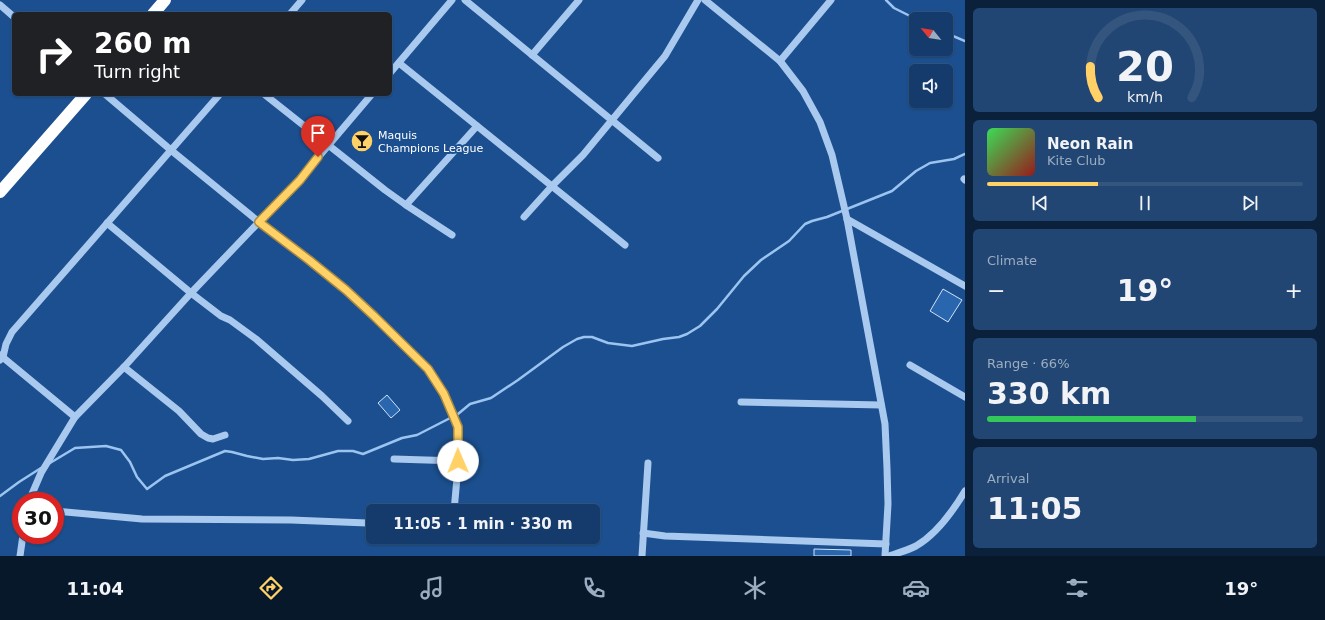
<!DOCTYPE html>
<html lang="en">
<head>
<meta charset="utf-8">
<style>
	:root { --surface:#143b6b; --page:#214673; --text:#f1f3f6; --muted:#9dadc1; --line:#33557e; --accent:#ffd166 }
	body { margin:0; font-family:"DejaVu Sans",sans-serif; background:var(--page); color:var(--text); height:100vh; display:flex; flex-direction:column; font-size:15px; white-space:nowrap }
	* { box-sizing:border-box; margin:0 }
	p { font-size:13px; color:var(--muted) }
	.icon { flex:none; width:22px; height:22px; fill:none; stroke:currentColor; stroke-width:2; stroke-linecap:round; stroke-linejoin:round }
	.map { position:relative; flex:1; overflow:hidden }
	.details { display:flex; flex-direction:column; gap:8px; padding:8px; background:#0b203b; width:360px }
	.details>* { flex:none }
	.guide { position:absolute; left:12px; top:12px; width:380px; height:84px; border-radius:6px; box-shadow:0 1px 3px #0004,0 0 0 1px var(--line); background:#202124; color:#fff; overflow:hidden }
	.needle { width:26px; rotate:300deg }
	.controls { position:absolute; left:909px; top:12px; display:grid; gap:8px }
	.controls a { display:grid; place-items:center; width:44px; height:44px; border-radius:6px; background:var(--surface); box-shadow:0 1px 3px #0004,0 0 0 1px var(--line); font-size:20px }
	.speed { position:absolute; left:12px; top:492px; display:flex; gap:8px; font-size:20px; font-weight:700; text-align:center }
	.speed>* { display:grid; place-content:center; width:52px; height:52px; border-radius:50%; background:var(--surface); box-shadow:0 1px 3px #0004,0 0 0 1px var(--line); line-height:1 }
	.speed .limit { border:6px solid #d22; background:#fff; color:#111 }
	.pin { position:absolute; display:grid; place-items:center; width:34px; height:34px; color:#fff; margin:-41px -17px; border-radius:50% 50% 50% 0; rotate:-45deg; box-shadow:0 0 4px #0007 }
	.pin .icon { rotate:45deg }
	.me { position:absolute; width:44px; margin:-22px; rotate:359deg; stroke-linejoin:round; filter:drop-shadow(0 0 3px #0008) }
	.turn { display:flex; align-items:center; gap:14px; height:84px; padding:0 16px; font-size:18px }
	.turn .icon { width:52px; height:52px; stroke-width:2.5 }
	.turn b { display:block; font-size:28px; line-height:34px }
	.big { font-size:30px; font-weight:600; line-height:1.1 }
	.details .widget { flex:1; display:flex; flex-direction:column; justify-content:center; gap:6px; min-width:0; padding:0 14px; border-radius:6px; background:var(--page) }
	.details .dial { align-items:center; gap:0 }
	.dial svg { height:104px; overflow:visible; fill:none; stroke:var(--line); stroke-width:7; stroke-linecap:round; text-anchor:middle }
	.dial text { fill:var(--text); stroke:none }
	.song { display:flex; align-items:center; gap:12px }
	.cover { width:48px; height:48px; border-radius:6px; background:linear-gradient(135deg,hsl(130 70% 55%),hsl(0 70% 35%)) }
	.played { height:4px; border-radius:2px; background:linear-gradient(90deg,var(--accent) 35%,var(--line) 35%) }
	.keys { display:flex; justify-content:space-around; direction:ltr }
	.heat { display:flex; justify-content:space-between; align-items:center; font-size:22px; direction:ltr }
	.charge { height:6px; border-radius:3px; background:linear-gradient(90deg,#34c759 66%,var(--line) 0) }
	.trip { position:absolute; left:366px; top:504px; width:234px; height:40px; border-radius:6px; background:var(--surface); box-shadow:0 1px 3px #0004,0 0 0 1px var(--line); font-weight:600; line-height:40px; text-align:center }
	.dock { display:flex; height:64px; justify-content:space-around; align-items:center; background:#08182b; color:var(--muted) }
	.dock .icon { width:28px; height:28px }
	.dock .current { color:var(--accent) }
	.dock b { font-size:18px; color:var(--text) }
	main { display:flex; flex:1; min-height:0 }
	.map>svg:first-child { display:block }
</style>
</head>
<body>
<main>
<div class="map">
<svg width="965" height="556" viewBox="0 0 965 556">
	<rect width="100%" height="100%" fill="#1b4f8f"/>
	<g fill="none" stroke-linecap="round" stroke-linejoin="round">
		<g stroke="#9cc4f0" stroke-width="2.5">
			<path d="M 886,0 L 894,8 L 916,19"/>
			<path d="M 946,33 L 965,41"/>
			<path d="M 50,463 L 75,448 L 106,446 L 121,450 L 130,462 L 137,477 L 147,489 L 165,476 L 225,451 L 232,452 L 247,456 L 263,459 L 278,458 L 293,460 L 309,459 L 338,451 L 353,451 L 363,454 L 402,438 L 417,435 L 458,414 L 470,404 L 491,398 L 518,380 L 563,347 L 577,339 L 584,337 L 592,337 L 608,343 L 632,346 L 663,339 L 679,337 L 687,334 L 700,326 L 717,309 L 744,276 L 761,260 L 789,241 L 805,224 L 812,221 L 827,217 L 892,191 L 916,171 L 930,163 L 954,159 L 965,154"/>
			<path d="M 0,496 L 19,482 L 41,468"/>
		</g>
	</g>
	<g fill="#2a66ad" stroke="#cfe3fa">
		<path d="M 943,289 L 962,300 L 948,322 L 930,311 Z"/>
		<path d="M 387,395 L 400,410 L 391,418 L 378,403 Z"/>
		<path d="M 814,549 L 851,550 L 851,556 L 814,556 Z"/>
	</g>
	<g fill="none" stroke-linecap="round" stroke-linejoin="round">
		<g stroke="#a9c9ee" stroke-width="7">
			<path d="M 465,0 L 658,158"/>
			<path d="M 705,0 L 780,61 L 803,91 L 820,122 L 832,155 L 847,219 L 885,424 L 887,468 L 888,504 L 885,556"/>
			<path d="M 0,5 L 14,17"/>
			<path d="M 290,14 L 302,0"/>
			<path d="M 532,55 L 579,0"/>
			<path d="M 780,61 L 831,0"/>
			<path d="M 399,63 L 625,245"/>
			<path d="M 390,73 L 452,0"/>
			<path d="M 105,94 L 172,151 L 259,222 L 309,260 L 346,290 L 374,316 L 428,369 L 444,394 L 458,427 L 459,456 L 454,511"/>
			<path d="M 264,94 L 385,190 L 406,205 L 452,235"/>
			<path d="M 964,179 L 965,180"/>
			<path d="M 406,205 L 477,126"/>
			<path d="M 524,217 L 552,186 L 583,155 L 665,56 L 698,0"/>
			<path d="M 847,219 L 965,286"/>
			<path d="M 107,223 L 191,293 L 221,316 L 230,320 L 256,339 L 322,396 L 348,421"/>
			<path d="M 0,355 L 75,417"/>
			<path d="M 0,360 L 3,357 L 6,344 L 12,332 L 220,94"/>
			<path d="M 910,365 L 965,397"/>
			<path d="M 124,367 L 179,411 L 201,434 L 208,438 L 213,439 L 225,435"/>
			<path d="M 741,402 L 881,405"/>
			<path d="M 394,459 L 458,461"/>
			<path d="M 29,501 L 41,473 L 75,417 L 124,367 L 191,293 L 299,180 L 372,94"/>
			<path d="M 55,511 L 142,519 L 291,520 L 367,523"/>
			<path d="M 643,533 L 665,536 L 886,544"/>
			<path d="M 20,556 L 23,535"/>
			<path d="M 642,556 L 648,463"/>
			<path d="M 889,556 C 898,553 908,550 916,546 C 937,534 953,511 965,491"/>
		</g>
		<g stroke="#fff" stroke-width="12">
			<path d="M 153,14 L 165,0"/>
			<path d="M 0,192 L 86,94"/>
		</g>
	</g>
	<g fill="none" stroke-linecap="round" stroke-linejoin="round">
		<g stroke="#a68842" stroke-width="10">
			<path id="route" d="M 318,157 L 300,180 L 259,222 L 309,260 L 346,290 L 374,316 L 428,369 L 444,394 L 458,427 L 458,461"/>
		</g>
		<use href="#route" stroke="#ffd166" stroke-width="7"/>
	</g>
	<defs>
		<g id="bar-disc" transform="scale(1.15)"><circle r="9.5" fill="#ffd166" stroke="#1b4f8f"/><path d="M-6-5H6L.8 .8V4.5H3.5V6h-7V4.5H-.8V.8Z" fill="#111"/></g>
	</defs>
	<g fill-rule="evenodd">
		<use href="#bar-disc" x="362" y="141"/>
	</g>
	<g text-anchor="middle" stroke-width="4" stroke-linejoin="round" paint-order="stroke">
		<g font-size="11" fill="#fff" stroke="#1b4f8f" text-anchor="start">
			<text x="378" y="139">Maquis<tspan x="378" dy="13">Champions League</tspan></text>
		</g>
	</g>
</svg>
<div class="controls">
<a><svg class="needle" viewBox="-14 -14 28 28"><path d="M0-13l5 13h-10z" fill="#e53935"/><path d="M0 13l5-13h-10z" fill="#9dadc1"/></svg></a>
<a><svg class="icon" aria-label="sound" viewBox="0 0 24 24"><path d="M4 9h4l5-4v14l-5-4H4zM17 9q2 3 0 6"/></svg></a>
</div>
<div class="speed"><div class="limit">30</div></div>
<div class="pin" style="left:318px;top:157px;background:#d93025"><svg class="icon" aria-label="arrive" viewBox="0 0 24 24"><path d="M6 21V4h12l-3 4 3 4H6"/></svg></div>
<svg class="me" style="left:458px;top:461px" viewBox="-20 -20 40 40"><circle r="19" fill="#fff"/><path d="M0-13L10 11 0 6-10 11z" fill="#ffd166"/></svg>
<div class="trip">11:05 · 1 min · 330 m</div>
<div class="guide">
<div class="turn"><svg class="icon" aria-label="right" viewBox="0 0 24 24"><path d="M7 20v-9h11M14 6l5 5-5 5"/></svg><div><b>260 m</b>Turn right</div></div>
</div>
</div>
<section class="details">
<div class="widget dial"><svg viewBox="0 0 100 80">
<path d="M14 69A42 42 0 1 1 86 69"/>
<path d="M14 69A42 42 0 0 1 8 45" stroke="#ffd166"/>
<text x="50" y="56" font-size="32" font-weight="700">20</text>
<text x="50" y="72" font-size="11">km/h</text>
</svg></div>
<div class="widget">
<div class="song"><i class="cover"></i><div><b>Neon Rain</b><p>Kite Club</p></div></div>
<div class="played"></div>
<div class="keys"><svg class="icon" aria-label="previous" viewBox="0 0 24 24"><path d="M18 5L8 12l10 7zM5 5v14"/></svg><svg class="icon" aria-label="pause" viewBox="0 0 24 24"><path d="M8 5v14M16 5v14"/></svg><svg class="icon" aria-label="next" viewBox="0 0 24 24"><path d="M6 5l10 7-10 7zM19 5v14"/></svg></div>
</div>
<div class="widget"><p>Climate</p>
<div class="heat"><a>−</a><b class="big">19°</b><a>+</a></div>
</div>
<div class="widget"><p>Range · 66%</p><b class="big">330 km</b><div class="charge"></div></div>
<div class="widget"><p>Arrival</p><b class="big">11:05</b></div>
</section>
</main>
<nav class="dock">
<b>11:04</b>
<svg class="icon current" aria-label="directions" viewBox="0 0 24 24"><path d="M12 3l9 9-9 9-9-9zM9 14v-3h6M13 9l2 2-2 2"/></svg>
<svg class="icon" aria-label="music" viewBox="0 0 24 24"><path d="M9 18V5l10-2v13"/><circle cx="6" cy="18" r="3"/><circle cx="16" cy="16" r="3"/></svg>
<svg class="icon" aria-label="phone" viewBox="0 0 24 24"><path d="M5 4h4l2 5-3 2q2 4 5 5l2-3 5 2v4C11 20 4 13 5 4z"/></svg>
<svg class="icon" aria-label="climate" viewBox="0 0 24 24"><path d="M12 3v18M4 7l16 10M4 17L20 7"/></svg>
<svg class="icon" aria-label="car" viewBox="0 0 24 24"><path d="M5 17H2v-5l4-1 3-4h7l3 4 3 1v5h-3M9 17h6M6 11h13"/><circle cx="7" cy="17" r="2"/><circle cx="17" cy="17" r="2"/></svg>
<svg class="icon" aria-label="filters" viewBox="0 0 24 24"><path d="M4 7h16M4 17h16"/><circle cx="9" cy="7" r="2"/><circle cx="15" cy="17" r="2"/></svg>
<b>19°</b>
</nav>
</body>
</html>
